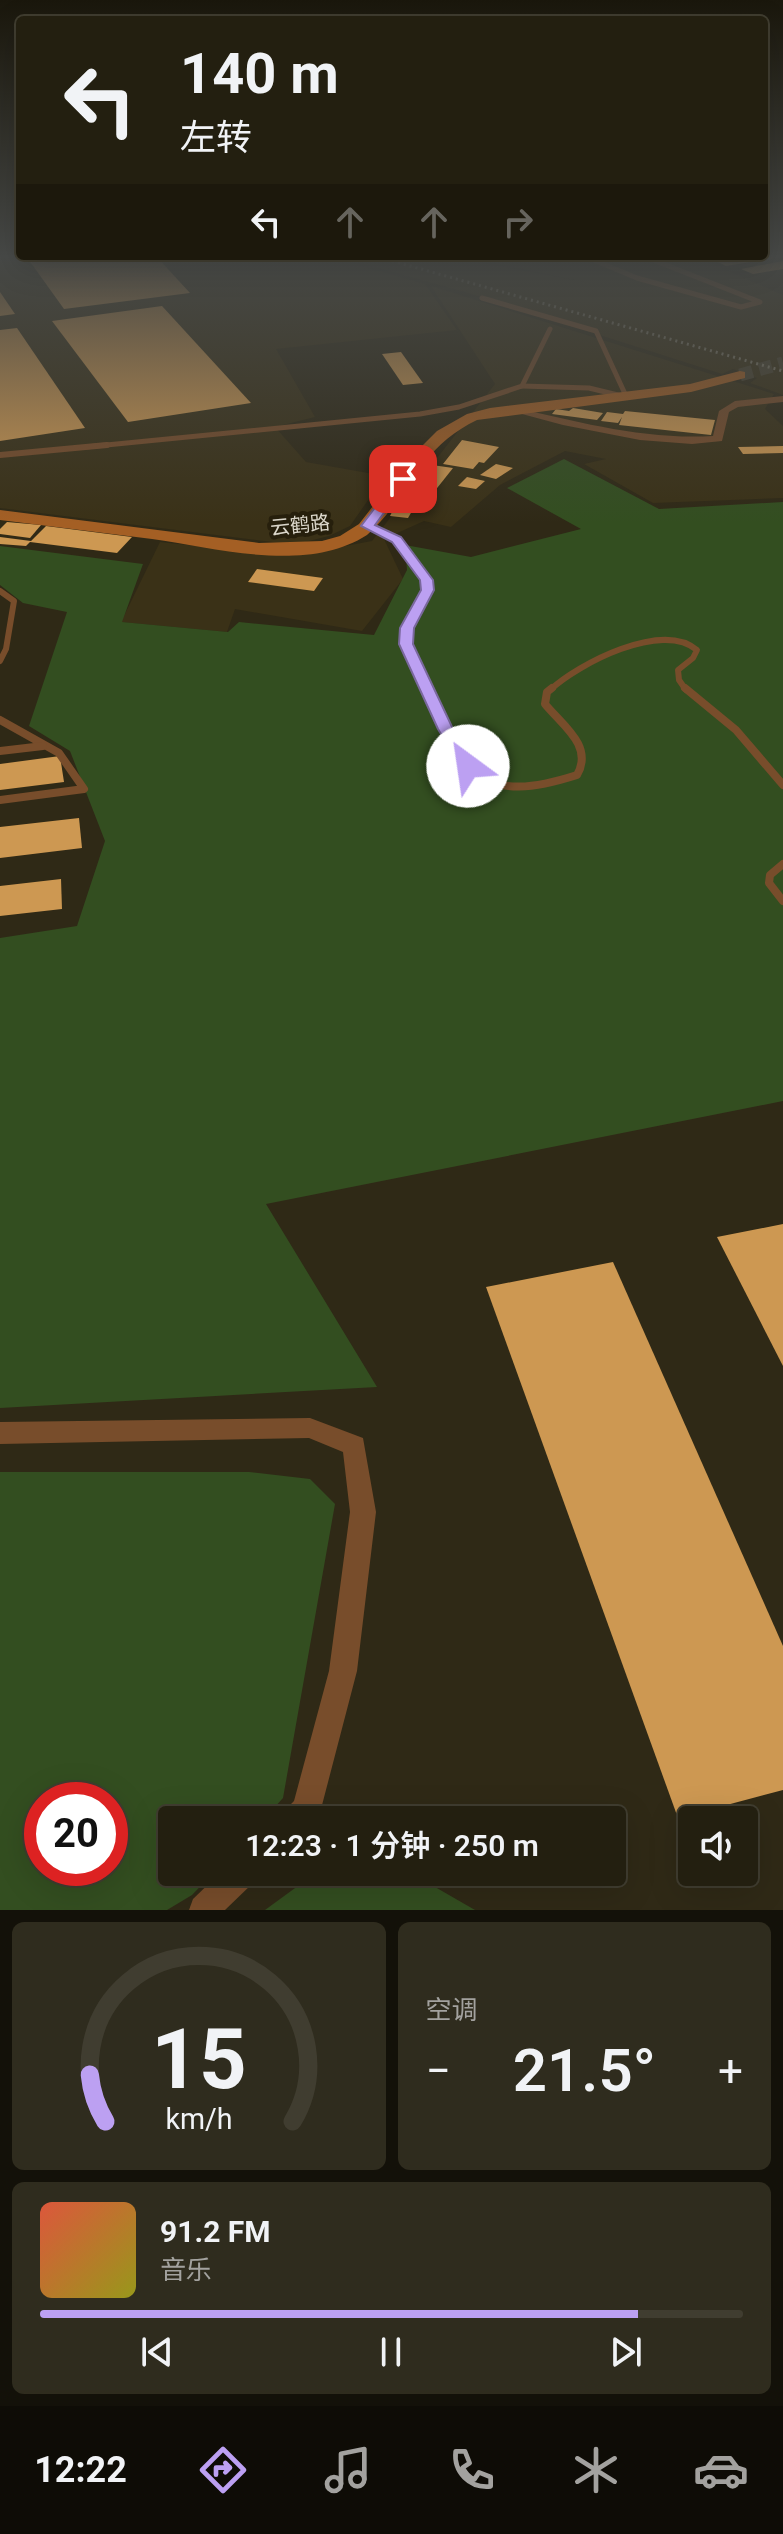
<!DOCTYPE html>
<html lang="zh">
<head>
<meta charset="utf-8">
<style>
	:root { --surface:#231f10; --page:#2f2c1e; --text:#f1f3f6; --muted:#a3a29f; --line:#403d30; --accent:#bca0f2 }
	body { margin:0; font-family:Roboto,"Noto Sans SC",sans-serif; background:var(--page); color:var(--text); height:100vh; display:flex; flex-direction:column; font-size:30px; white-space:nowrap }
	* { box-sizing:border-box; margin:0 }
	p { font-size:26px; color:var(--muted) }
	.icon { flex:none; width:44px; height:44px; fill:none; stroke:currentColor; stroke-width:2; stroke-linecap:round; stroke-linejoin:round }
	.map { position:relative; height:1910px; overflow:hidden }
	.details { display:flex; flex-direction:column; gap:12px; padding:12px; background:#131109; flex:1 }
	.details>* { flex:none }
	.guide { position:absolute; left:16px; top:16px; width:752px; height:244px; border-radius:8px; box-shadow:0 8px 32px #0002,0 0 0 2px var(--line); background:#231f10; color:var(--text); overflow:hidden }
	.fabs { position:absolute; left:678px; top:1806px; display:grid; gap:16px }
	.fabs a { display:grid; place-items:center; width:80px; height:80px; border-radius:8px; background:var(--surface); box-shadow:0 8px 32px #0002,0 0 0 2px var(--line); font-size:40px }
	.speed { position:absolute; left:24px; top:1782px; display:flex; gap:16px; font-size:40px; font-weight:700; text-align:center }
	.speed>* { display:grid; place-content:center; width:104px; height:104px; border-radius:50%; background:var(--surface); box-shadow:0 8px 32px #0002,0 0 0 2px var(--line); line-height:1 }
	.speed .limit { border:12px solid #d22; background:#fff; color:#111 }
	.pin { position:absolute; display:grid; place-items:center; width:68px; height:68px; color:#fff; margin:-34px; border-radius:16px; box-shadow:0 4px 12px #0006 }
	.me { position:absolute; width:88px; margin:-44px; rotate:329deg; stroke-linejoin:round; filter:drop-shadow(0 0 6px #0008) }
	.turn { display:flex; align-items:center; gap:28px; height:168px; padding:0 32px; font-size:36px }
	.turn .icon { width:104px; height:104px; stroke-width:2.5 }
	.turn b { display:block; font-size:56px; line-height:68px }
	.lanes { display:flex; align-items:center; height:76px; padding:0 32px; background:#0003; justify-content:center; gap:40px; direction:ltr }
	.lanes .off { opacity:.35 }
	.big { font-size:60px; font-weight:600; line-height:1.1 }
	.details .tile { flex:1; display:flex; flex-direction:column; justify-content:center; gap:12px; min-width:0; padding:0 28px; border-radius:12px; background:var(--page) }
	.details .dial { align-items:center; gap:0 }
	.dial svg { height:208px; overflow:visible; fill:none; stroke:var(--line); stroke-width:7; stroke-linecap:round; text-anchor:middle }
	.dial text { fill:var(--text); stroke:none }
	.song { display:flex; align-items:center; gap:24px }
	.cover { width:96px; height:96px; border-radius:12px; background:linear-gradient(135deg,hsl(10 70% 55%),hsl(60 70% 35%)) }
	.played { height:8px; border-radius:4px; background:linear-gradient(90deg,var(--accent) 85%,var(--line) 85%) }
	.keys { display:flex; justify-content:space-around; direction:ltr }
	.heat { display:flex; justify-content:space-between; align-items:center; font-size:44px; direction:ltr }
	.details .tiles { flex:1; display:grid; gap:12px; grid-template-columns:1fr 1fr }
	.tile:last-child { grid-column:span 2 }
	.trip { position:absolute; left:158px; top:1806px; width:468px; height:80px; border-radius:8px; background:var(--surface); box-shadow:0 8px 32px #0002,0 0 0 2px var(--line); font-weight:600; line-height:80px; text-align:center }
	.tab-bar { display:flex; height:128px; justify-content:space-around; align-items:center; background:#0e0c06; color:var(--muted) }
	.tab-bar .icon { width:56px; height:56px }
	.tab-bar .selected { color:var(--accent) }
	.tab-bar b { font-size:36px; color:var(--text) }
	.map>svg:first-child { display:block }
</style>
</head>
<body>
<div class="map">
<svg width="783" height="1910" viewBox="0 0 783 1910">
	<rect width="100%" height="100%" fill="#2f2916"/>
	<g fill="#3a3117">
		<path d="M 0,256 L 325,256 L 425,284 L 457,330 L 276,349 L 315,417 L 275,427 L 306,462 L 385,476 L 350,526 L 329,536 L 301,543 L 281,543 L 0,508 Z"/>
		<path d="M 335,256 L 444,256 L 590,283 L 459,256 L 694,256 L 783,295 L 783,395 L 750,383 L 757,378 L 733,369 L 722,374 L 465,292 Z"/>
		<path d="M 431,286 L 774,394 L 765,409 L 783,426 L 783,498 L 653,503 L 584,464 L 606,459 L 565,451 L 500,485 L 451,527 L 424,521 L 384,539 L 403,579 L 362,631 L 235,609 L 227,632 L 121,622 L 160,542 L 291,556 L 372,541 L 495,384 Z"/>
	</g>
	<g fill="#334e20" fill-rule="evenodd">
		<path d="M 564,459 L 659,509 L 783,502 L 783,1101 L 266,1204 L 377,1387 L 0,1408 L 0,938 L 77,926 L 105,841 L 70,751 L 29,726 L 67,612 L 23,603 L 0,585 L 0,546 L 143,564 L 122,622 L 228,632 L 239,622 L 374,635 L 407,570 L 405,545 L 471,557 L 581,529 L 507,488 Z"/>
		<path d="M 0,1472 L 249,1472 L 310,1479 L 335,1504 L 283,1798 L 263,1820 L 172,1820 L 172,1872 L 214,1872 L 192,1895 L 167,1910 L 0,1910 ZM 110,1800 L 110,1868 L 42,1868 L 42,1800 Z"/>
		<path d="M 317,1872 L 409,1872 L 475,1910 L 265,1910 Z"/>
	</g>
	<g fill="#cd9852">
		<path d="M 26,256 L 156,256 L 190,293 L 64,309 Z"/>
		<path d="M 738,256 L 774,256 L 774,258 L 726,266 L 714,260 Z"/>
		<path d="M 783,261 L 783,269 L 753,274 L 741,269 Z"/>
		<path d="M 0,292 L 15,314 L 0,316 Z"/>
		<path d="M 162,306 L 251,403 L 128,422 L 52,321 Z"/>
		<path d="M 17,328 L 85,428 L 0,441 L 0,330 Z"/>
		<path d="M 401,352 L 423,383 L 403,385 L 382,354 Z"/>
		<path d="M 573,408 L 603,413 L 597,420 L 552,414 L 556,409 L 569,411 Z"/>
		<path d="M 625,411 L 715,420 L 711,435 L 619,425 L 622,417 L 618,423 L 601,421 L 607,412 L 623,414 Z"/>
		<path d="M 462,440 L 499,447 L 484,463 L 479,462 L 473,469 L 443,464 Z"/>
		<path d="M 783,446 L 783,453 L 743,454 L 738,447 Z"/>
		<path d="M 425,464 L 453,468 L 426,502 L 397,497 Z"/>
		<path d="M 496,464 L 513,468 L 496,479 L 480,475 Z"/>
		<path d="M 467,477 L 485,481 L 476,489 L 458,486 Z"/>
		<path d="M 396,504 L 415,506 L 408,518 L 390,516 Z"/>
		<path d="M 7,522 L 41,525 L 30,538 L 0,534 L 0,529 Z"/>
		<path d="M 46,526 L 132,537 L 117,553 L 30,542 L 26,546 L 0,544 L 0,537 L 31,541 Z"/>
		<path d="M 257,569 L 323,578 L 314,591 L 248,582 Z"/>
		<path d="M 60,756 L 64,782 L 0,790 L 0,764 Z"/>
		<path d="M 79,818 L 82,848 L 0,858 L 0,827 Z"/>
		<path d="M 61,879 L 62,909 L 0,916 L 0,886 Z"/>
		<path d="M 783,1224 L 783,1366 L 717,1237 Z"/>
		<path d="M 613,1262 L 783,1646 L 783,1790 L 678,1818 L 486,1287 Z"/>
	</g>
	<g fill="none" stroke-linecap="round" stroke-linejoin="round">
		<path stroke="#494331" stroke-width="13" stroke-dasharray="13 7" stroke-linecap="butt" d="M 740,375 L 783,363"/>
		<g stroke="#784d2b" stroke-width="5">
			<path d="M 584,256 L 637,278 L 741,307 L 760,302 L 643,256"/>
			<path d="M 482,298 L 596,331 L 626,396"/>
			<path d="M 522,386 L 589,388 L 622,396"/>
			<path d="M 86,447 L 420,414 L 459,407 L 522,386 L 550,329"/>
		</g>
		<g stroke="#784d2b" stroke-width="6">
			<path d="M 0,455 L 107,445"/>
			<path d="M 367,526 L 397,539 L 427,580 L 428,590 L 407,628 L 408,650 L 427,690"/>
			<path d="M 0,591 L 14,601 L 6,649 L 0,661"/>
			<path d="M 550,690 C 578,664 662,620 697,650 L 693,658 L 678,670 L 679,680 L 686,690"/>
		</g>
		<g stroke="#784d2b" stroke-width="8">
			<path d="M 426,688 C 466,771 477,807 577,775 C 594,746 562,725 545,704 L 547,692 L 552,688"/>
			<path d="M 685,688 L 736,730 L 783,785"/>
			<path d="M 0,720 L 59,753 L 84,789 L 0,800"/>
			<path d="M 0,751 L 43,746"/>
			<path d="M 783,864 L 770,875 L 769,883 L 783,901"/>
		</g>
		<g fill="#784d2b" fill-rule="evenodd">
			<path d="M 783,396 L 783,402 L 738,407 L 729,412 L 722,441 L 692,444 L 640,440 L 563,425 L 507,410 L 512,407 C 579,422 644,440 713,436 L 719,411 L 735,401 Z"/>
			<path d="M 310,1418 L 363,1438 L 376,1512 L 357,1671 L 321,1809 L 316,1820 L 280,1820 L 285,1810 L 294,1801 L 329,1671 L 350,1512 L 343,1452 L 309,1438 L 0,1444 L 0,1422 Z"/>
			<path d="M 221,1872 L 257,1872 L 253,1883 L 225,1910 L 189,1910 L 193,1899 Z"/>
		</g>
		<path fill="#a45f24" fill-rule="evenodd" d="M 740,371 L 745,372 L 745,378 L 691,392 L 477,420 C 418,448 410,497 367,535 C 306,574 218,548 152,539 C 101,533 51,526 0,520 L 0,510 L 259,543 L 322,541 L 340,536 L 359,524 L 412,456 L 437,431 L 467,414 L 490,408 L 690,384 Z"/>
		<path stroke="#7e7969" stroke-width="3" stroke-dasharray="2 4" stroke-linecap="butt" d="M 375,256 L 783,371"/>
	</g>
	<linearGradient id="sky" x2="0" y2="1"><stop stop-color="#1a170c"/><stop offset="0.49" stop-color="#474947"/><stop offset="1" stop-color="#474947" stop-opacity="0"/></linearGradient>
	<rect width="783" height="523" fill="url(#sky)"/>
	<path fill="#bca0f2" stroke="#7a689d" stroke-width="2" d="M 399,476 L 409,479 L 375,525 L 401,537 L 433,580 L 434,590 L 414,628 L 413,644 L 453,729 L 476,766 L 468,770 L 462,769 L 438,729 L 399,644 L 400,628 L 421,590 L 420,580 L 392,542 L 361,526 Z"/>
	<g text-anchor="middle" stroke-width="8" stroke-linejoin="round" paint-order="stroke">
		<g font-size="20" fill="#dad6ca" stroke="#261f0c">
			<text transform="translate(300 525) rotate(-6)" y="7">云鹤路</text>
		</g>
	</g>
</svg>
<div class="fabs">
<a><svg class="icon" aria-label="sound" viewBox="0 0 24 24"><path d="M4 9h4l5-4v14l-5-4H4zM17 9q2 3 0 6"/></svg></a>
</div>
<div class="speed"><div class="limit">20</div></div>
<div class="pin" style="left:403px;top:479px;background:#d93025"><svg class="icon" aria-label="arrive" viewBox="0 0 24 24"><path d="M6 21V4h12l-3 4 3 4H6"/></svg></div>
<svg class="me" style="left:468px;top:766px" viewBox="-20 -20 40 40"><circle r="19" fill="#fff"/><path d="M0-13L10 11 0 6-10 11z" fill="#bca0f2"/></svg>
<div class="trip">12:23 · 1 分钟 · 250 m</div>
<div class="guide">
<div class="turn"><svg class="icon" aria-label="left" viewBox="0 0 24 24"><path d="M17 20v-9H6M10 6l-5 5 5 5"/></svg><div><b>140 m</b>左转</div></div>
<div class="lanes"><svg class="icon" aria-label="left" viewBox="0 0 24 24"><path d="M17 20v-9H6M10 6l-5 5 5 5"/></svg><svg class="icon off" aria-label="ahead" viewBox="0 0 24 24"><path d="M12 20V5M6 11l6-6 6 6"/></svg><svg class="icon off" aria-label="ahead" viewBox="0 0 24 24"><path d="M12 20V5M6 11l6-6 6 6"/></svg><svg class="icon off" aria-label="right" viewBox="0 0 24 24"><path d="M7 20v-9h11M14 6l5 5-5 5"/></svg></div>
</div>
</div>
<section class="details">
<div class="tiles">
<div class="tile dial"><svg viewBox="0 0 100 80">
<path d="M14 69A42 42 0 1 1 86 69"/>
<path d="M14 69A42 42 0 0 1 8 51" stroke="#bca0f2"/>
<text x="50" y="56" font-size="32" font-weight="700">15</text>
<text x="50" y="72" font-size="11">km/h</text>
</svg></div>
<div class="tile"><p>空调</p>
<div class="heat"><a>−</a><b class="big">21.5°</b><a>+</a></div>
</div>
<div class="tile">
<div class="song"><i class="cover"></i><div><b>91.2 FM</b><p>音乐</p></div></div>
<div class="played"></div>
<div class="keys"><svg class="icon" aria-label="previous" viewBox="0 0 24 24"><path d="M18 5L8 12l10 7zM5 5v14"/></svg><svg class="icon" aria-label="pause" viewBox="0 0 24 24"><path d="M8 5v14M16 5v14"/></svg><svg class="icon" aria-label="next" viewBox="0 0 24 24"><path d="M6 5l10 7-10 7zM19 5v14"/></svg></div>
</div>
</div>
</section>
<nav class="tab-bar">
<b>12:22</b>
<svg class="icon selected" aria-label="directions" viewBox="0 0 24 24"><path d="M12 3l9 9-9 9-9-9zM9 14v-3h6M13 9l2 2-2 2"/></svg>
<svg class="icon" aria-label="music" viewBox="0 0 24 24"><path d="M9 18V5l10-2v13"/><circle cx="6" cy="18" r="3"/><circle cx="16" cy="16" r="3"/></svg>
<svg class="icon" aria-label="phone" viewBox="0 0 24 24"><path d="M5 4h4l2 5-3 2q2 4 5 5l2-3 5 2v4C11 20 4 13 5 4z"/></svg>
<svg class="icon" aria-label="climate" viewBox="0 0 24 24"><path d="M12 3v18M4 7l16 10M4 17L20 7"/></svg>
<svg class="icon" aria-label="car" viewBox="0 0 24 24"><path d="M5 17H2v-5l4-1 3-4h7l3 4 3 1v5h-3M9 17h6M6 11h13"/><circle cx="7" cy="17" r="2"/><circle cx="17" cy="17" r="2"/></svg>
</nav>
</body>
</html>
